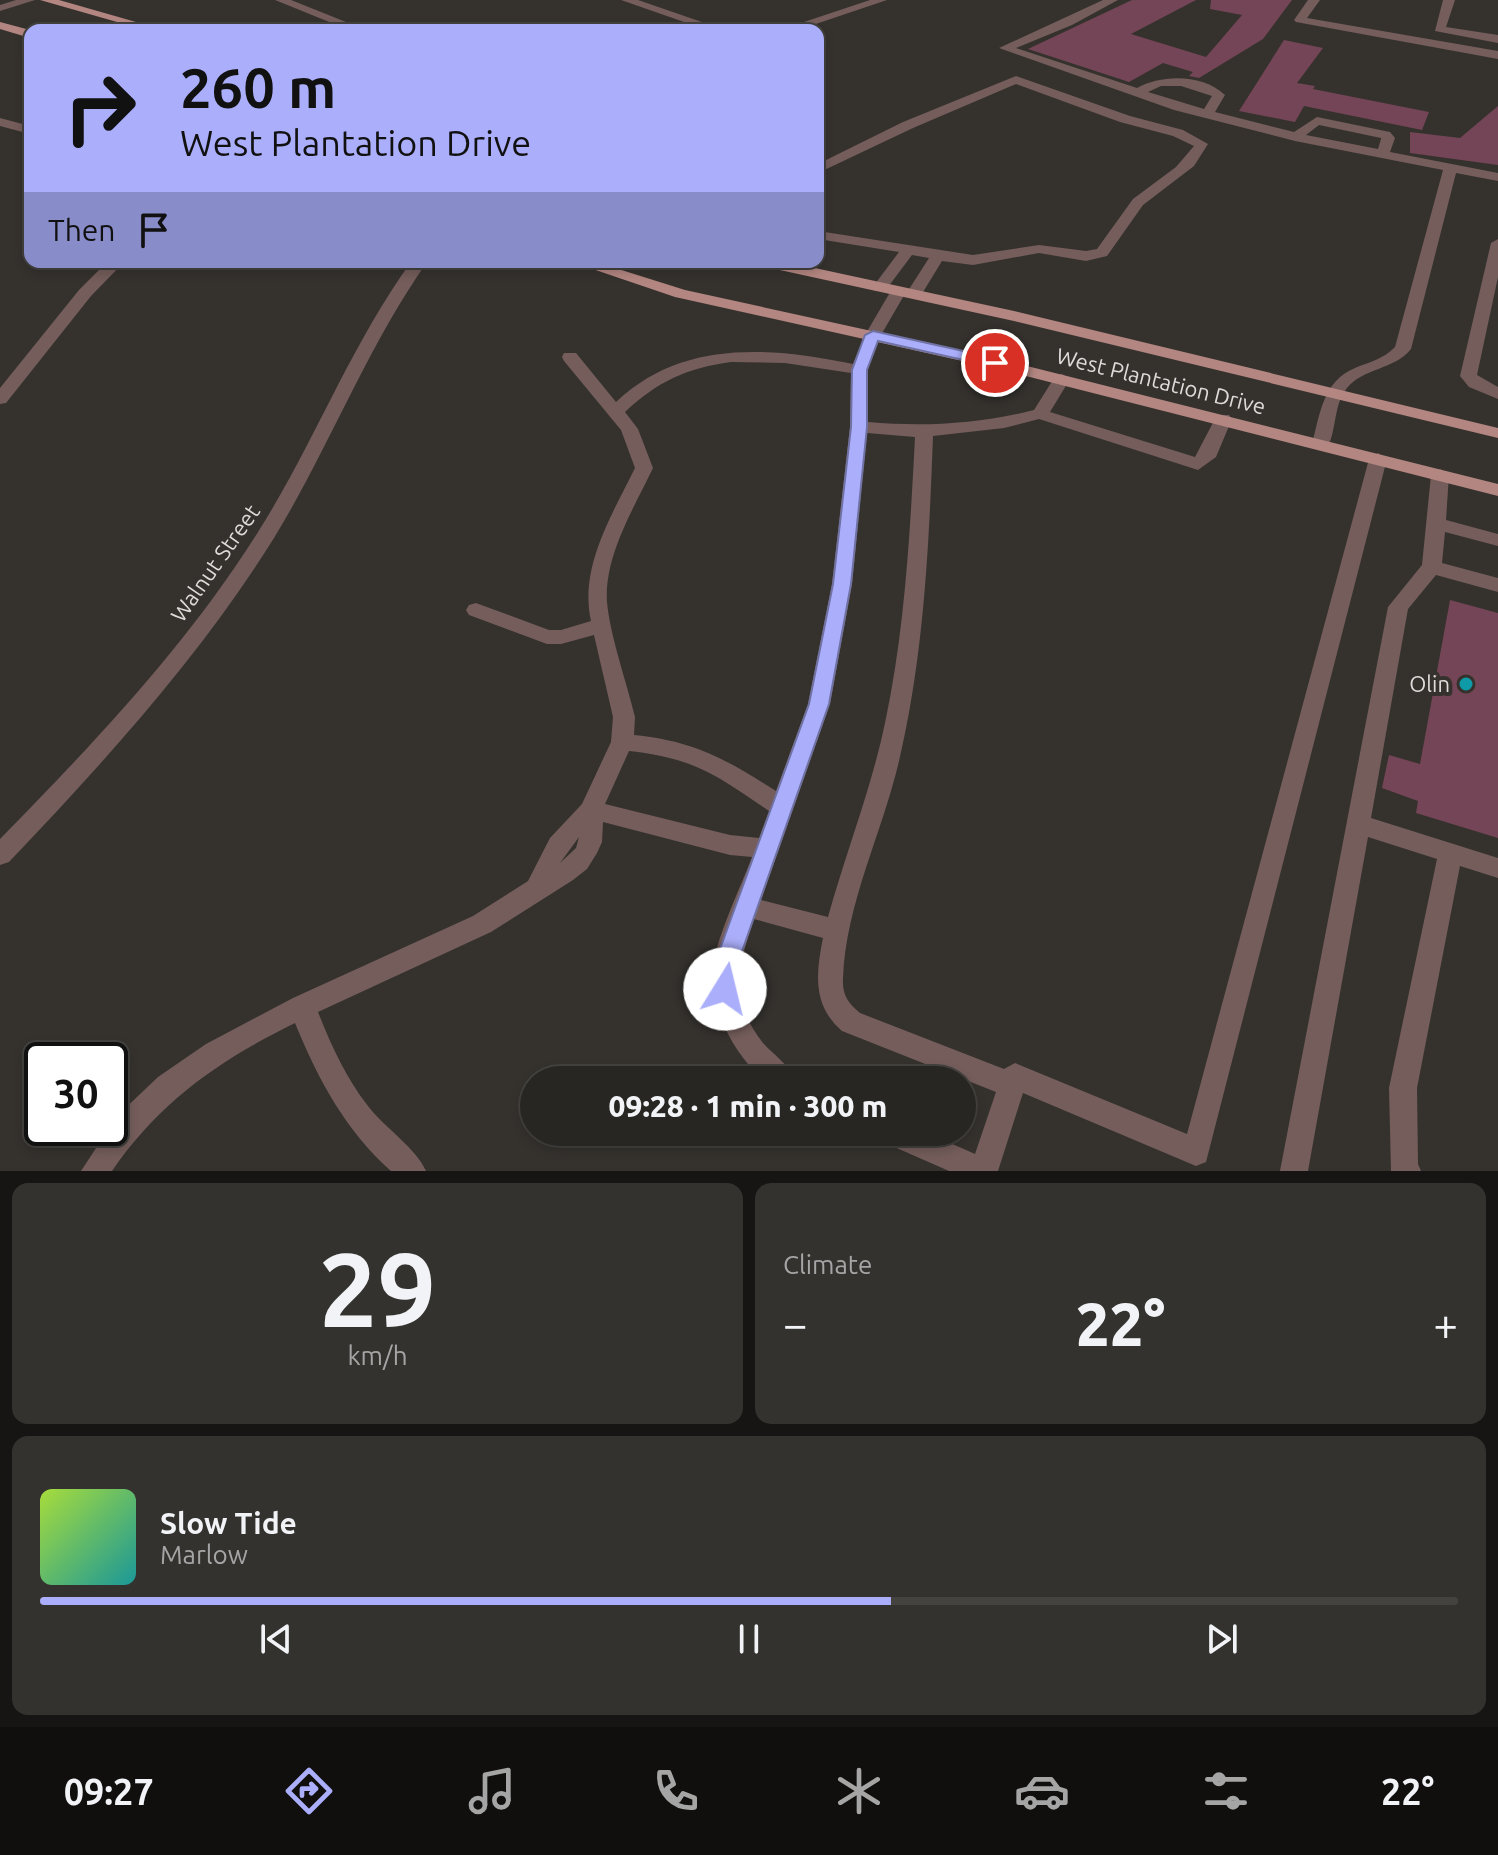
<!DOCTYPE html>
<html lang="en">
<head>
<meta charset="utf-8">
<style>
	:root { --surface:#282622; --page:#34322f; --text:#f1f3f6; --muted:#a5a5a5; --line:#444340; --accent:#abaffb }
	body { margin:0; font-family:Ubuntu,sans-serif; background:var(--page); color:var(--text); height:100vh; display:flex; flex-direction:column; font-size:30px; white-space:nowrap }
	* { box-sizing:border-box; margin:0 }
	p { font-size:26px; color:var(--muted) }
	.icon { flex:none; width:44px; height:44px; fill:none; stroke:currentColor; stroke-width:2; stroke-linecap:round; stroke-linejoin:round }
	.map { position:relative; height:1171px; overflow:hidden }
	.sheet { display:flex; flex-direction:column; gap:12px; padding:12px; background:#161513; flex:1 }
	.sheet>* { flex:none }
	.banner { position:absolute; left:24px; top:24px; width:800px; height:244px; border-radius:16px; box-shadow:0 4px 12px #0003,0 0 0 2px var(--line); background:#abaffb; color:#111; overflow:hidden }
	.speed { position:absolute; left:24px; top:1042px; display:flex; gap:16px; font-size:40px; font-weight:700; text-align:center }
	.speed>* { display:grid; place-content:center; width:104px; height:104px; border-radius:50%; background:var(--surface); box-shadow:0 4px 12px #0003,0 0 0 2px var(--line); line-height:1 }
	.speed .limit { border:4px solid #111; border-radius:12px; background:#fff; color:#111 }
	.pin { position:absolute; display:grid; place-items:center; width:68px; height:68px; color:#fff; margin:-34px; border:4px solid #fff; border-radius:50%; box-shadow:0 2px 8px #0007 }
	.me { position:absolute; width:88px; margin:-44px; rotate:9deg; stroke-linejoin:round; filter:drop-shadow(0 0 6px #0008) }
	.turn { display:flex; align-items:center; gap:28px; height:168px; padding:0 24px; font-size:36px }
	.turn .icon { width:104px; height:104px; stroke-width:2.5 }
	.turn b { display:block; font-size:56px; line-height:68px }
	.then { display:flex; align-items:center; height:76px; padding:0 24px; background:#0003; gap:16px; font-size:30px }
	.big { font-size:60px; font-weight:800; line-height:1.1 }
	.sheet .tile { flex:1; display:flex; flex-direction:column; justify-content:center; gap:12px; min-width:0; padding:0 28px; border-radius:16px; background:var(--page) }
	.sheet .dial { align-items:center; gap:0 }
	.dial b { font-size:104px; line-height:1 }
	.song { display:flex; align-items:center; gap:24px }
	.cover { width:96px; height:96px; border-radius:12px; background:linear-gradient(135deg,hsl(80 70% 55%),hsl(180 70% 35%)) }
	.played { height:8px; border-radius:4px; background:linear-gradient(90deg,var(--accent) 60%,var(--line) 60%) }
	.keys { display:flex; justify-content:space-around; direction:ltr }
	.heat { display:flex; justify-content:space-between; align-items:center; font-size:44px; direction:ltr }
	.sheet .tiles { flex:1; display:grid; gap:12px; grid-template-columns:1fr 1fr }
	.tile:last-child { grid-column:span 2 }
	.trip { position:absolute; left:520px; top:1066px; width:456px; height:80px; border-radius:40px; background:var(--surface); box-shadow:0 4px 12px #0003,0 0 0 2px var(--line); font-weight:800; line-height:80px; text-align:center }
	.tabs { display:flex; height:128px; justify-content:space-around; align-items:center; background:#100f0e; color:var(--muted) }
	.tabs .icon { width:56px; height:56px }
	.tabs .active { color:var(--accent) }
	.tabs b { font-size:36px; color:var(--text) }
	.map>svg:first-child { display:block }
</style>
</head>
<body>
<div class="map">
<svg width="1498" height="1171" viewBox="0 0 1498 1171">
	<rect width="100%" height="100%" fill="#35322e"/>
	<g fill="#744556">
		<path d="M 1132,0 L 1196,0 L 1131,34 L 1206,57 L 1242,15 L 1210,9 L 1211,0 L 1292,0 L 1263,39 L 1199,78 L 1189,76 L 1193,72 L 1163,63 L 1129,82 L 1028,49 Z"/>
		<path d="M 1284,40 L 1323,48 L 1297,83 L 1315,86 L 1313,89 L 1429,112 L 1422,130 L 1304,106 L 1295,122 L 1239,111 Z"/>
		<path d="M 1498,106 L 1498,165 L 1410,153 L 1410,132 L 1460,138 Z"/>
		<path d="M 1450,600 L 1498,613 L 1498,838 L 1416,813 L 1418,801 L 1382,788 L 1389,755 L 1420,764 Z"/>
	</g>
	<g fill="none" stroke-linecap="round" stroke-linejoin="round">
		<g fill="#745d5b" fill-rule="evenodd">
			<path d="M 16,0 L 35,0 L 0,11 L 0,5 Z"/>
			<path d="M 275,0 L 291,0 L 366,30 L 349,30 Z"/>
			<path d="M 621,0 L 638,0 L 725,30 L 707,30 Z"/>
			<path d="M 870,0 L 887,0 L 798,30 L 780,30 Z"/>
			<path d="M 1103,0 L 1118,0 L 1072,25 L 1016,48 L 1137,88 C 1162,74 1203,74 1225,95 L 1215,112 L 1294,132 L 1317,117 L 1390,132 L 1395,138 L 1390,152 L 1498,173 L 1498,181 L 1456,173 L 1411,349 C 1394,370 1363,368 1347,388 C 1333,405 1337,430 1327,448 L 1315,448 L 1312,444 C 1320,414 1323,381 1355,368 C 1369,362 1384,359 1395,347 L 1443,170 L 1295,141 L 1174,110 L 999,48 ZM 1161,86 L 1181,86 L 1212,96 L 1204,109 L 1148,92 ZM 1319,125 L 1381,138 L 1381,139 L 1378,149 L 1306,135 Z"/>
			<path d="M 1308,0 L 1320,0 L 1307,18 L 1498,51 L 1498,59 L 1296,22 L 1294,20 Z"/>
			<path d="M 1443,0 L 1455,0 L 1446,27 L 1498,35 L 1498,43 L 1435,31 Z"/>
			<path d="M 1016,76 L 1130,116 L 1183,130 L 1208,144 L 1194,166 L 1143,205 L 1107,256 L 1086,261 L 1039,253 L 973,265 L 942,261 L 920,297 L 914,299 L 906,294 L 929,258 L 912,255 L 885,291 L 875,291 L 872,288 L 899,252 L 818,239 L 818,231 L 973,255 L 1039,245 L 1086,251 L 1097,249 L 1133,199 L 1176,167 L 1194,146 L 1173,136 L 1120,122 L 1016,84 L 913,128 L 818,173 L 818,164 L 903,122 Z"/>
			<path d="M 0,118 L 30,126 L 30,134 L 0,126 Z"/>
			<path d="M 1498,239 L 1498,277 L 1477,375 L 1498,387 L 1498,399 L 1469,387 L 1460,376 L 1491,243 Z"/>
			<path d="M 107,262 L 124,262 L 91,296 L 6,403 L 0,404 L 0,388 L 79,290 Z"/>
			<path d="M 411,262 L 427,262 C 366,349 329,448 274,538 C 200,657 105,761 9,862 L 0,865 L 0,839 C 93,744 187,645 258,532 C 314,444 350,346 411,262 Z"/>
			<path d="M 898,287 L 906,292 L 881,335 L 867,370 L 868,422 C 924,427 978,424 1034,410 L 1056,375 L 1062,374 L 1070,379 L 1050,412 L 1195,457 L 1217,415 L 1229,415 L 1232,419 L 1216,457 L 1198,470 L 1039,419 L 1004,428 L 933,436 C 929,545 924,655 899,761 C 882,834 846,903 843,978 C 842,995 848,1003 860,1013 L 1004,1069 L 1015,1063 L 1187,1134 L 1369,459 L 1378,453 L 1387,459 L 1206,1162 L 1196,1166 L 1023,1093 L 998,1171 L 949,1171 L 883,1142 L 879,1132 L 925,1132 L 975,1154 L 996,1092 L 842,1031 C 812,1005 816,973 823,938 L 754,919 C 738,966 729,1000 763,1043 C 774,1055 789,1065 796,1080 L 763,1080 C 731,1050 709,1007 714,963 C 717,936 742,884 752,857 L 730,855 L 603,822 L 602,842 L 597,853 L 587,869 L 573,880 L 491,932 L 318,1012 C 331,1045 346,1078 368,1106 C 384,1127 417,1149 426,1171 L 391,1171 C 345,1130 318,1079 295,1023 C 220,1060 160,1101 112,1171 L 81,1171 L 117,1116 L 158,1077 L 206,1044 L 293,998 L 473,916 L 528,881 L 550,838 L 582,804 L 611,742 L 613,717 L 594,635 L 561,644 L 547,644 L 469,615 L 466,610 L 469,605 L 476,603 L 549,630 L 561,630 L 591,621 C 579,567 612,515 635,468 L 621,430 L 564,361 L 562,357 L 564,353 L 576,353 L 616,402 C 682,339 770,347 853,364 L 865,335 L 892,289 ZM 731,362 L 785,363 L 851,373 L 850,427 L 832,584 L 808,704 L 776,791 C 726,759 694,741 634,735 L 635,717 C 627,683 610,636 607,602 C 604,556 634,508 653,468 L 638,429 L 625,412 C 657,382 686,368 731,362 ZM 867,433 L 915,437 C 910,533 905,629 885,723 C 871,790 846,852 828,917 L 761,900 L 830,704 L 852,584 ZM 629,751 C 694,758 716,775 769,811 L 759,838 L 730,835 L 605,804 ZM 579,837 L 576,848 L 560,863 Z"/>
			<path d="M 1440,469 L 1449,475 L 1446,520 L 1498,534 L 1498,546 L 1445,532 L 1442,563 L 1498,578 L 1498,592 L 1436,575 L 1408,609 L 1371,818 L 1498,858 L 1498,878 L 1460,866 L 1417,1088 L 1418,1164 L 1421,1171 L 1391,1171 L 1389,1088 L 1437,859 L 1368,837 L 1308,1171 L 1280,1171 L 1388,607 L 1422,565 L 1431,475 Z"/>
		</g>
		<g fill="#b38681" fill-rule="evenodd">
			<path d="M 40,0 L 59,0 L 164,30 L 145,30 Z"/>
			<path d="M 0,22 L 30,30 L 30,38 L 0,29 Z"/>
			<path d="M 572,262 L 596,262 L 685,290 L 995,358 L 1498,484 L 1498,496 L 994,368 L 675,297 Z"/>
			<path d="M 758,262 L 787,262 L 1014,311 L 1498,428 L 1498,438 L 1014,321 L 766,267 Z"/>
		</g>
	</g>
	<path fill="#abaffb" stroke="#6f72a3" stroke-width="2" d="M 873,331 L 995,358 L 1003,363 L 995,367 L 878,341 L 867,370 L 867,427 L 851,584 L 829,704 L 739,960 L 733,997 L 725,1000 L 716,997 L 713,989 L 716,960 L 809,704 L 833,584 L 851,427 L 852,370 L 865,335 Z"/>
	<circle fill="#0f9aa8" stroke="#35322e" stroke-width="3" cx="1466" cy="684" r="8"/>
	<g text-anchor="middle" stroke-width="8" stroke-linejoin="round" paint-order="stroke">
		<g font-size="22" fill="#dedcda" stroke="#35322e">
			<text transform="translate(1161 381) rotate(14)" y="8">West Plantation Drive</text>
			<text transform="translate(215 563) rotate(-55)" y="8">Walnut Street</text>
		</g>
		<g font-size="22" fill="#dedcda" stroke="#35322e" text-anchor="end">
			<text x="1450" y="692">Olin</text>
		</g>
	</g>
</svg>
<div class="speed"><div class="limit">30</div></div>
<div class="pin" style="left:995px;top:363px;background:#d93025"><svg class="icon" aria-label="arrive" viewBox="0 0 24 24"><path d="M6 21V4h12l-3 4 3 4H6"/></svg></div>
<svg class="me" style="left:725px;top:989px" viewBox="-20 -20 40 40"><circle r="19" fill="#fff"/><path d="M0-13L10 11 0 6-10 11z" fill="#abaffb"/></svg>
<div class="trip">09:28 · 1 min · 300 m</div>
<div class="banner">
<div class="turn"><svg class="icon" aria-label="right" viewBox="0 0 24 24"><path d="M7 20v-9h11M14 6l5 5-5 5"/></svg><div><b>260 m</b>West Plantation Drive</div></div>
<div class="then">Then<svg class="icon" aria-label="arrive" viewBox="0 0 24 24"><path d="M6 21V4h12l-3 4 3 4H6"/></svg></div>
</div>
</div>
<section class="sheet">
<div class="tiles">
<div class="tile dial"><b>29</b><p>km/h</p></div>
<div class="tile"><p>Climate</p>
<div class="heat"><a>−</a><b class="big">22°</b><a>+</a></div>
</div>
<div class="tile">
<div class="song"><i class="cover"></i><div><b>Slow Tide</b><p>Marlow</p></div></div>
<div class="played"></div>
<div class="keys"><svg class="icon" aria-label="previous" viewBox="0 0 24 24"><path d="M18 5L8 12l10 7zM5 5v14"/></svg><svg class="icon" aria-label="pause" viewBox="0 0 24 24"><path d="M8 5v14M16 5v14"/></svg><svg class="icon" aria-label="next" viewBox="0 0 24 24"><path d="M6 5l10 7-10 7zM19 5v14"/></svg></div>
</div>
</div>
</section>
<nav class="tabs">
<b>09:27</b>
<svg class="icon active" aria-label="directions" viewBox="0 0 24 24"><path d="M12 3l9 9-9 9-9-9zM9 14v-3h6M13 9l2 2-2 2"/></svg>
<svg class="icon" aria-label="music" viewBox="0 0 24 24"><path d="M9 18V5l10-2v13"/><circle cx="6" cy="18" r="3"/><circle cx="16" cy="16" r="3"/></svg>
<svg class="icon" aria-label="phone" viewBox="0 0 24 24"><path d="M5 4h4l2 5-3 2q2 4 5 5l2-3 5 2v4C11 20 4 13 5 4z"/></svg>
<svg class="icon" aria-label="climate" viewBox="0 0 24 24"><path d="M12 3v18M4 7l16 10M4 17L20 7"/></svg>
<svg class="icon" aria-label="car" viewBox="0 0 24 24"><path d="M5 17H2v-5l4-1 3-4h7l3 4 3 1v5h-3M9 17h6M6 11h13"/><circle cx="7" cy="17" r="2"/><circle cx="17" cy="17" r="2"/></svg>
<svg class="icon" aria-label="filters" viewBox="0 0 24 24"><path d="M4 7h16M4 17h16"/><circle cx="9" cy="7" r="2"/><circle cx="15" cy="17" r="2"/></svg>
<b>22°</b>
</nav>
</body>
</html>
